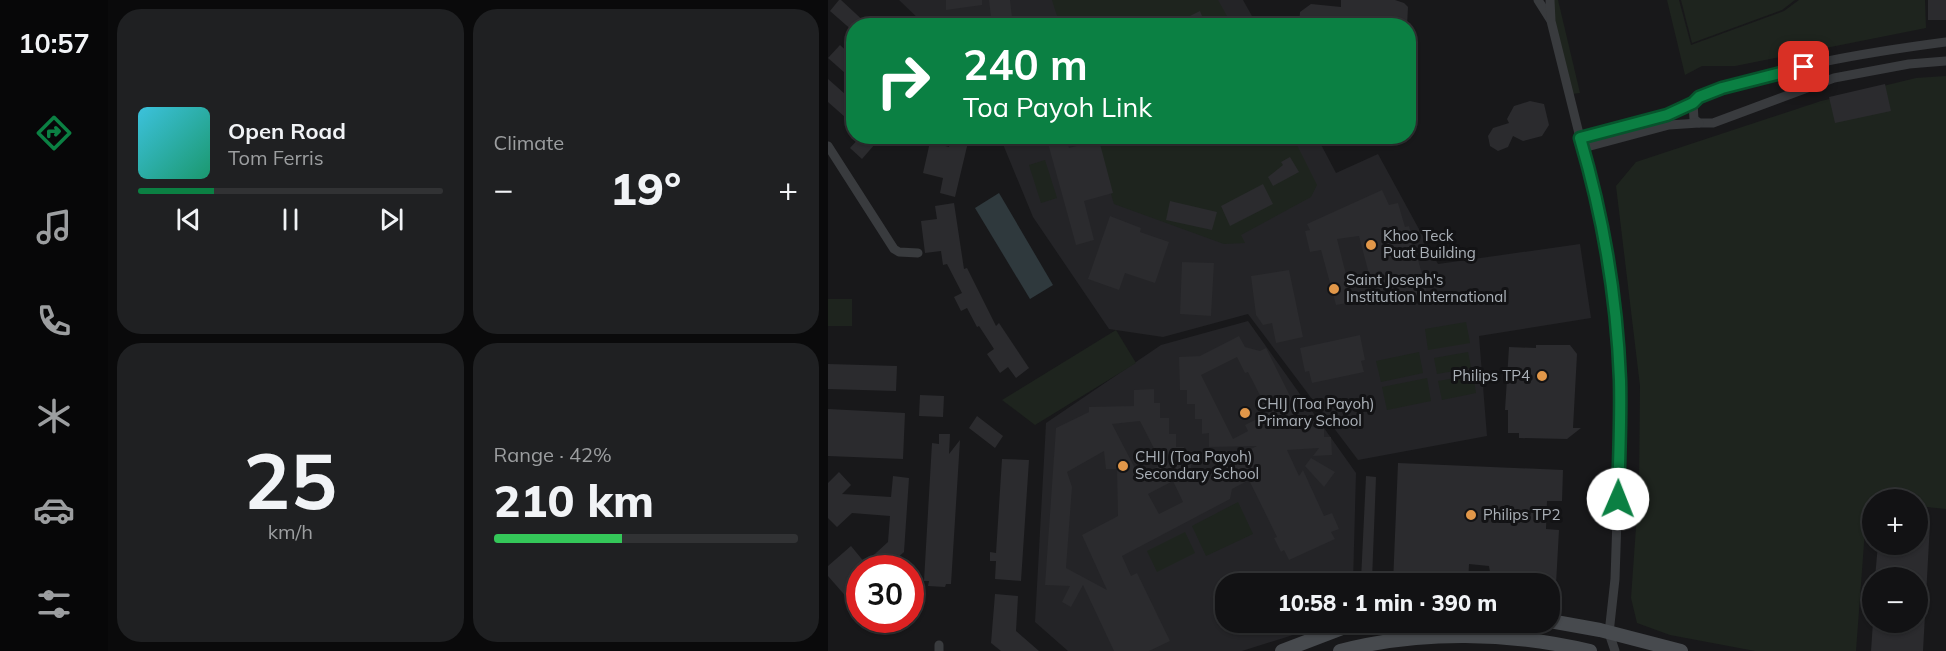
<!DOCTYPE html>
<html lang="en">
<head>
<meta charset="utf-8">
<style>
	:root { --surface:#121214; --page:#1f2022; --text:#f1f3f6; --muted:#9c9ea0; --line:#313234; --accent:#0b8043 }
	body { margin:0; font-family:Mulish,sans-serif; background:var(--page); color:var(--text); height:100vh; display:flex; flex-direction:column; font-size:22px; white-space:nowrap }
	* { box-sizing:border-box; margin:0 }
	p { font-size:20px; color:var(--muted) }
	.icon { flex:none; width:33px; height:33px; fill:none; stroke:currentColor; stroke-width:2; stroke-linecap:round; stroke-linejoin:round }
	.map { position:relative; flex:1; overflow:hidden }
	.side { display:flex; flex-direction:column; gap:9px; padding:9px; background:#0a0a0b; width:720px }
	.side>* { flex:none }
	.hud { position:absolute; left:18px; top:18px; width:570px; height:126px; border-radius:24px; box-shadow:0 2px 4px #0004,0 0 0 2px var(--line); background:#0b8043; color:#fff; overflow:hidden }
	.fabs { position:absolute; left:1034px; top:489px; display:grid; gap:12px }
	.fabs a { display:grid; place-items:center; width:66px; height:66px; border-radius:50%; background:var(--surface); box-shadow:0 2px 4px #0004,0 0 0 2px var(--line); font-size:30px }
	.speed { position:absolute; left:18px; top:555px; display:flex; gap:12px; font-size:30px; font-weight:700; text-align:center }
	.speed>* { display:grid; place-content:center; width:78px; height:78px; border-radius:50%; background:var(--surface); box-shadow:0 2px 4px #0004,0 0 0 2px var(--line); line-height:1 }
	.speed .limit { border:9px solid #d22; background:#fff; color:#111 }
	.pin { position:absolute; display:grid; place-items:center; width:51px; height:51px; color:#fff; margin:-26px; border-radius:12px; box-shadow:0 3px 9px #0006 }
	.me { position:absolute; width:66px; margin:-33px; rotate:1deg; stroke-linejoin:round; filter:drop-shadow(0 0 4px #0008) }
	.turn { display:flex; align-items:center; gap:21px; height:126px; padding:0 18px; font-size:27px }
	.turn .icon { width:78px; height:78px; stroke-width:2.5 }
	.turn b { display:block; font-size:42px; line-height:51px }
	.big { font-size:45px; font-weight:800; line-height:1.1 }
	.side .tile { flex:1; display:flex; flex-direction:column; justify-content:center; gap:9px; min-width:0; padding:0 21px; border-radius:24px; background:var(--page) }
	.side .dial { align-items:center; gap:0 }
	.dial b { font-size:78px; line-height:1 }
	.song { display:flex; align-items:center; gap:18px }
	.cover { width:72px; height:72px; border-radius:9px; background:linear-gradient(135deg,hsl(190 70% 55%),hsl(160 70% 35%)) }
	.played { height:6px; border-radius:3px; background:linear-gradient(90deg,var(--accent) 25%,var(--line) 25%) }
	.keys { display:flex; justify-content:space-around; direction:ltr }
	.heat { display:flex; justify-content:space-between; align-items:center; font-size:33px; direction:ltr }
	.charge { height:9px; border-radius:4px; background:linear-gradient(90deg,#34c759 42%,var(--line) 0) }
	.side .tiles { flex:1; display:grid; gap:9px; grid-template-columns:repeat(2,1fr) }
	.trip { position:absolute; left:387px; top:573px; width:345px; height:60px; border-radius:24px; background:var(--surface); box-shadow:0 2px 4px #0004,0 0 0 2px var(--line); font-weight:800; line-height:60px; text-align:center }
	main { display:flex; flex:1; min-height:0 }
	.dock { display:flex; flex-direction:column; width:108px; justify-content:space-around; align-items:center; background:#070708; color:var(--muted) }
	.dock .icon { width:42px; height:42px }
	.dock .selected { color:var(--accent) }
	.dock b { font-size:27px; color:var(--text) }
	.map>svg:first-child { display:block }
</style>
</head>
<body>
<main>
<nav class="dock">
<b>10:57</b>
<svg class="icon selected" aria-label="directions" viewBox="0 0 24 24"><path d="M12 3l9 9-9 9-9-9zM9 14v-3h6M13 9l2 2-2 2"/></svg>
<svg class="icon" aria-label="music" viewBox="0 0 24 24"><path d="M9 18V5l10-2v13"/><circle cx="6" cy="18" r="3"/><circle cx="16" cy="16" r="3"/></svg>
<svg class="icon" aria-label="phone" viewBox="0 0 24 24"><path d="M5 4h4l2 5-3 2q2 4 5 5l2-3 5 2v4C11 20 4 13 5 4z"/></svg>
<svg class="icon" aria-label="climate" viewBox="0 0 24 24"><path d="M12 3v18M4 7l16 10M4 17L20 7"/></svg>
<svg class="icon" aria-label="car" viewBox="0 0 24 24"><path d="M5 17H2v-5l4-1 3-4h7l3 4 3 1v5h-3M9 17h6M6 11h13"/><circle cx="7" cy="17" r="2"/><circle cx="17" cy="17" r="2"/></svg>
<svg class="icon" aria-label="filters" viewBox="0 0 24 24"><path d="M4 7h16M4 17h16"/><circle cx="9" cy="7" r="2"/><circle cx="15" cy="17" r="2"/></svg>
</nav>
<section class="side">
<div class="tiles">
<div class="tile">
<div class="song"><i class="cover"></i><div><b>Open Road</b><p>Tom Ferris</p></div></div>
<div class="played"></div>
<div class="keys"><svg class="icon" aria-label="previous" viewBox="0 0 24 24"><path d="M18 5L8 12l10 7zM5 5v14"/></svg><svg class="icon" aria-label="pause" viewBox="0 0 24 24"><path d="M8 5v14M16 5v14"/></svg><svg class="icon" aria-label="next" viewBox="0 0 24 24"><path d="M6 5l10 7-10 7zM19 5v14"/></svg></div>
</div>
<div class="tile"><p>Climate</p>
<div class="heat"><a>−</a><b class="big">19°</b><a>+</a></div>
</div>
<div class="tile dial"><b>25</b><p>km/h</p></div>
<div class="tile"><p>Range · 42%</p><b class="big">210 km</b><div class="charge"></div></div>
</div>
</section>
<div class="map">
<svg width="1118" height="651" viewBox="0 0 1118 651">
	<rect width="100%" height="100%" fill="#18181a"/>
	<g fill="#242427">
		<path d="M 71,0 L 415,0 L 429,25 L 97,25 Z"/>
		<path d="M 172,137 L 489,137 L 508,173 L 550,154 L 610,264 L 752,244 L 763,318 L 651,336 L 659,436 L 530,460 L 420,314 L 335,337 L 281,329 L 205,217 Z"/>
		<path d="M 420,321 L 528,473 L 525,583 L 398,584 L 398,622 L 503,623 L 414,651 L 240,651 L 207,622 L 218,423 L 333,345 Z"/>
	</g>
	<g fill="#1e241e">
		<path d="M 224,0 L 390,0 L 404,25 L 232,25 Z"/>
		<path d="M 721,0 L 730,0 L 752,93 L 744,94 Z"/>
		<path d="M 839,0 L 851,0 L 863,45 L 956,11 L 971,0 L 1097,0 L 1098,28 L 907,66 L 874,66 L 857,75 Z"/>
		<path d="M 853,0 L 967,0 L 954,10 L 864,43 Z"/>
		<path d="M 1118,76 L 1118,509 L 1089,506 L 1089,500 L 1044,500 L 1044,503 L 1039,503 L 1028,651 L 927,651 L 842,635 L 809,623 L 803,598 L 811,485 L 812,386 L 788,186 L 808,162 L 993,101 L 1088,78 Z"/>
		<path d="M 266,137 L 465,137 L 489,185 L 483,197 L 413,235 L 417,243 L 396,244 L 286,204 Z"/>
		<path d="M 217,160 L 229,198 L 213,203 L 201,165 Z"/>
		<rect x="0" y="299" width="24" height="27"/>
		<path d="M 638,322 L 642,343 L 600,350 L 597,329 Z"/>
		<path d="M 288,330 L 308,363 L 207,425 L 174,400 Z"/>
		<path d="M 591,352 L 595,373 L 553,382 L 548,361 Z"/>
		<path d="M 640,352 L 643,368 L 609,374 L 606,358 Z"/>
		<path d="M 645,375 L 648,393 L 614,400 L 610,381 Z"/>
		<path d="M 599,378 L 603,401 L 559,410 L 554,387 Z"/>
		<path d="M 410,502 L 425,534 L 378,556 L 364,526 Z"/>
		<path d="M 357,532 L 367,553 L 329,572 L 319,551 Z"/>
	</g>
	<path fill="#2f393d" d="M 171,193 L 225,285 L 202,299 L 147,208 Z"/>
	<g fill="#2b2b2e" fill-rule="evenodd">
		<path d="M 11,0 L 13,0 L 41,26 L 26,26 L 26,32 L 2,11 Z"/>
		<path d="M 118,0 L 154,0 L 154,5 L 118,10 Z"/>
		<path d="M 161,0 L 182,0 L 185,26 L 164,26 Z"/>
		<path d="M 513,0 L 567,0 L 576,3 L 580,7 L 579,26 L 471,26 L 472,12 L 483,4 L 513,7 Z"/>
		<rect x="1100" y="0" width="18" height="20"/>
		<path d="M 372,11 L 378,26 L 342,26 Z"/>
		<path d="M 12,45 L 26,58 L 26,81 L 0,58 Z"/>
		<path d="M 0,79 L 26,102 L 26,125 L 0,102 Z"/>
		<path d="M 1057,84 L 1063,111 L 1007,123 L 1001,97 Z"/>
		<path d="M 702,101 L 716,104 L 721,125 L 714,136 L 695,141 L 685,136 L 680,147 L 670,151 L 662,146 L 660,136 L 665,128 L 681,123 L 679,119 L 686,106 Z"/>
		<path d="M 33,136 L 54,136 L 34,159 L 22,148 Z"/>
		<path d="M 123,136 L 141,138 L 127,197 L 112,193 L 115,178 L 95,173 L 102,142 L 121,147 Z"/>
		<path d="M 218,136 L 238,136 L 241,148 L 271,140 L 285,193 L 256,201 L 266,240 L 248,245 Z"/>
		<path d="M 462,157 L 471,172 L 445,186 L 440,177 L 455,165 L 453,162 Z"/>
		<path d="M 435,184 L 445,204 L 402,226 L 393,206 Z"/>
		<path d="M 554,190 L 561,205 L 570,203 L 577,227 L 581,226 L 599,293 L 576,299 L 574,292 L 547,297 L 531,236 L 509,239 L 525,302 L 508,305 L 493,250 L 482,252 L 477,231 L 482,230 L 479,224 Z"/>
		<path d="M 342,201 L 389,212 L 384,230 L 338,220 Z"/>
		<path d="M 126,203 L 136,269 L 139,268 L 168,326 L 171,323 L 201,368 L 188,378 L 180,367 L 172,373 L 159,354 L 166,349 L 151,326 L 149,327 L 139,308 L 133,311 L 126,297 L 134,293 L 119,264 L 115,265 L 113,251 L 97,253 L 93,221 L 109,219 L 107,206 Z"/>
		<path d="M 282,216 L 313,228 L 312,232 L 341,242 L 327,283 L 297,273 L 291,290 L 260,279 Z"/>
		<path d="M 354,262 L 386,263 L 383,316 L 352,314 Z"/>
		<path d="M 461,270 L 475,337 L 448,343 L 444,323 L 435,325 L 428,315 L 423,276 Z"/>
		<path d="M 532,335 L 537,360 L 533,361 L 536,372 L 484,383 L 481,371 L 477,372 L 472,348 Z"/>
		<path d="M 411,336 L 417,347 L 432,351 L 438,348 L 468,408 L 466,410 L 467,426 L 496,427 L 496,437 L 503,437 L 504,455 L 485,456 L 491,448 L 459,450 L 471,476 L 475,470 L 496,516 L 504,513 L 511,529 L 503,532 L 507,539 L 461,560 L 456,550 L 453,552 L 446,538 L 449,537 L 421,480 L 404,489 L 402,499 L 294,556 L 303,576 L 309,573 L 342,641 L 321,651 L 286,651 L 255,585 L 243,607 L 234,602 L 242,586 L 217,585 L 228,428 L 261,412 L 261,407 L 306,406 L 306,390 L 326,389 L 326,403 L 332,403 L 332,418 L 341,418 L 341,434 L 348,434 L 348,447 L 356,447 L 356,463 L 363,463 L 363,479 L 429,446 L 381,447 L 381,433 L 374,434 L 374,419 L 367,419 L 367,404 L 359,404 L 359,390 L 352,390 L 351,357 L 372,356 ZM 409,357 L 417,373 L 420,372 L 441,413 L 417,425 L 420,431 L 405,439 L 373,375 ZM 312,421 L 334,464 L 311,476 L 284,424 ZM 276,451 L 278,469 L 289,469 L 290,516 L 254,535 L 279,590 L 238,568 L 244,487 L 239,472 ZM 345,481 L 355,502 L 331,514 L 320,494 Z"/>
		<path d="M 708,345 L 742,345 L 749,354 L 745,428 L 753,428 L 739,439 L 691,438 L 691,433 L 680,433 L 680,410 L 677,410 L 681,347 L 708,348 Z"/>
		<path d="M 0,364 L 69,366 L 68,391 L 0,389 Z"/>
		<path d="M 92,395 L 116,396 L 115,417 L 91,416 Z"/>
		<path d="M 0,409 L 77,413 L 75,459 L 0,456 Z"/>
		<path d="M 149,416 L 175,436 L 167,448 L 141,428 Z"/>
		<path d="M 111,434 L 122,434 L 121,454 L 132,440 L 123,584 L 118,584 L 117,587 L 100,586 L 101,581 L 96,581 L 104,443 L 111,444 Z"/>
		<path d="M 483,458 L 507,472 L 496,487 L 477,466 Z"/>
		<path d="M 174,459 L 201,460 L 193,581 L 167,579 L 168,561 L 162,561 L 162,552 L 168,553 Z"/>
		<path d="M 570,463 L 735,470 L 734,501 L 719,501 L 718,529 L 731,530 L 728,584 L 664,584 L 661,566 L 641,564 L 640,584 L 565,584 Z"/>
		<path d="M 11,472 L 23,485 L 14,494 L 63,497 L 65,476 L 81,478 L 76,552 L 58,568 L 32,568 L 32,591 L 21,600 L 0,576 L 0,566 L 23,546 L 37,563 L 60,542 L 62,516 L 24,513 L 9,527 L 0,518 L 0,483 Z"/>
		<path d="M 538,476 L 548,477 L 544,580 L 533,580 Z"/>
		<path d="M 1089,522 L 1102,523 L 1095,651 L 1043,651 L 1045,622 L 1089,622 L 1089,578 L 1047,578 L 1050,544 L 1089,544 Z"/>
		<path d="M 167,594 L 190,596 L 188,631 L 211,651 L 173,651 L 163,643 Z"/>
	</g>
	<g fill="none" stroke-linecap="round" stroke-linejoin="round">
		<g stroke="#393b3e" stroke-width="9">
			<path d="M 710,0 L 722,19"/>
			<path d="M 722,0 L 723,21 L 771,214 L 786,307 L 792,380 L 791,458 L 787,579 L 781,633 L 787,651"/>
			<path d="M 865,103 L 866,119 L 871,123 L 885,123 L 1006,78 L 1081,64 L 1118,61"/>
			<path d="M 752,138 C 787,127 844,123 871,97 C 951,67 1034,53 1118,42"/>
			<path d="M 0,146 L 66,249 L 71,252 L 90,253"/>
			<path d="M 755,148 L 841,125 L 871,123"/>
			<path d="M 111,651 L 111,645"/>
		</g>
		<g stroke="#474a4e" stroke-width="14">
			<path d="M 722,621 L 772,630 L 853,651"/>
			<path d="M 454,651 L 517,627 L 542,622"/>
			<path d="M 512,651 C 593,630 681,632 762,651"/>
		</g>
	</g>
	<g fill="none" stroke-linecap="round" stroke-linejoin="round">
		<g stroke="#07532c" stroke-width="15">
			<path id="route" d="M 790,499 C 791,460 793,420 792,380 C 789,299 775,216 752,138 L 839,115 L 865,103 L 871,97 L 894,88 L 976,67"/>
		</g>
		<use href="#route" stroke="#0b8043" stroke-width="10"/>
	</g>
	<g fill="#e19749" stroke="#131315" stroke-width="2">
		<circle cx="543" cy="245" r="6"/>
		<circle cx="506" cy="289" r="6"/>
		<circle cx="714" cy="376" r="6"/>
		<circle cx="417" cy="413" r="6"/>
		<circle cx="295" cy="466" r="6"/>
		<circle cx="643" cy="515" r="6"/>
	</g>
	<g text-anchor="middle" stroke-width="6" stroke-linejoin="round" paint-order="stroke">
		<g font-size="15" fill="#abb1b8" stroke="#131315" text-anchor="start">
			<text x="555" y="241">Khoo Teck<tspan x="555" dy="17">Puat Building</tspan></text>
			<text x="518" y="285">Saint Joseph's<tspan x="518" dy="17">Institution International</tspan></text>
			<text x="702" y="381" text-anchor="end">Philips TP4</text>
			<text x="429" y="409">CHIJ (Toa Payoh)<tspan x="429" dy="17">Primary School</tspan></text>
			<text x="307" y="462">CHIJ (Toa Payoh)<tspan x="307" dy="17">Secondary School</tspan></text>
			<text x="655" y="520">Philips TP2</text>
		</g>
	</g>
</svg>
<div class="fabs">
<a>+</a>
<a>−</a>
</div>
<div class="speed"><div class="limit">30</div></div>
<div class="pin" style="left:976px;top:67px;background:#d93025"><svg class="icon" aria-label="arrive" viewBox="0 0 24 24"><path d="M6 21V4h12l-3 4 3 4H6"/></svg></div>
<svg class="me" style="left:790px;top:499px" viewBox="-20 -20 40 40"><circle r="19" fill="#fff"/><path d="M0-13L10 11 0 6-10 11z" fill="#0b8043"/></svg>
<div class="trip">10:58 · 1 min · 390 m</div>
<div class="hud">
<div class="turn"><svg class="icon" aria-label="right" viewBox="0 0 24 24"><path d="M7 20v-9h11M14 6l5 5-5 5"/></svg><div><b>240 m</b>Toa Payoh Link</div></div>
</div>
</div>
</main>
</body>
</html>
